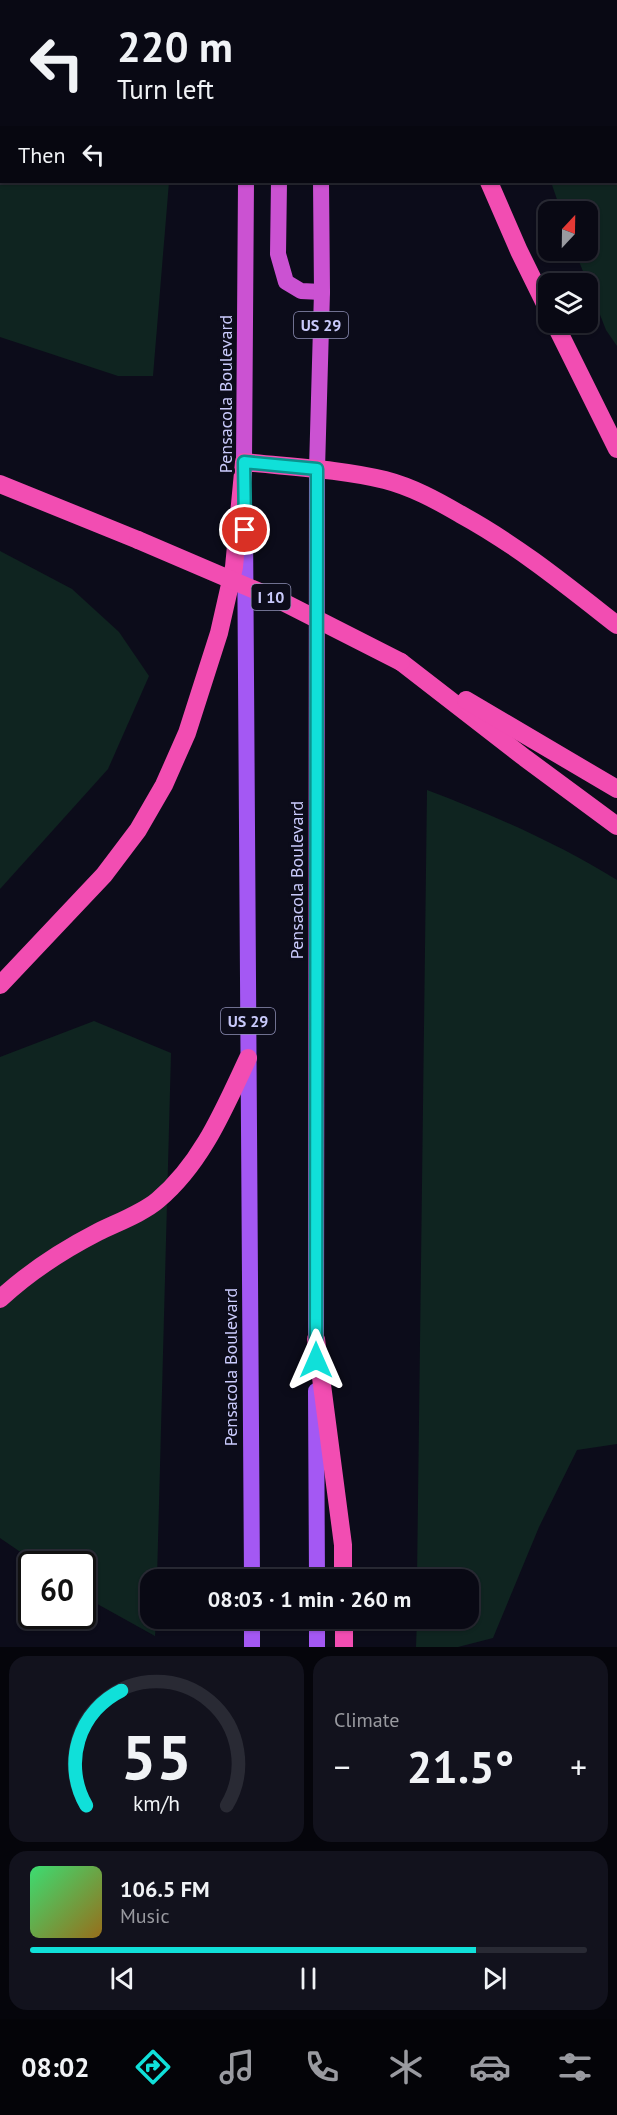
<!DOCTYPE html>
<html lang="en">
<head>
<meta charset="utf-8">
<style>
	:root { --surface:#090914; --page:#12121d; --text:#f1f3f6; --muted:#999aa0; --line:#292a34; --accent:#10e0d9 }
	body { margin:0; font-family:"PT Sans",sans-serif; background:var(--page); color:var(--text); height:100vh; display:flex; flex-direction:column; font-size:22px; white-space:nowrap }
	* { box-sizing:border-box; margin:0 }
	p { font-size:20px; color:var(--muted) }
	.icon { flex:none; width:33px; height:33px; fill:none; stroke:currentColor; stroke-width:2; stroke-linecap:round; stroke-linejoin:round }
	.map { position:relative; height:1647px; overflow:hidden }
	.side { display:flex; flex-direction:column; gap:9px; padding:9px; background:#05050b; flex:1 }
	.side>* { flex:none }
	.top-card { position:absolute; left:0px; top:0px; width:618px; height:183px; box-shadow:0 2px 4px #0004,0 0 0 2px var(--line); background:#090914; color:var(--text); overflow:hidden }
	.needle { width:39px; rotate:22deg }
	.fabs { position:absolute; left:538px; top:201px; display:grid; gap:12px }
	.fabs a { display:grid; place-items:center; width:60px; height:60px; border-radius:12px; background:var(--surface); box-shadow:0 2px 4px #0004,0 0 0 2px var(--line); font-size:30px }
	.speed { position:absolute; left:18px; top:1551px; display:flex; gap:12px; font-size:30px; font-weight:700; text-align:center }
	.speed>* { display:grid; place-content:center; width:78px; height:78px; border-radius:50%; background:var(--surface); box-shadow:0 2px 4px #0004,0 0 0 2px var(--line); line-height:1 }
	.speed .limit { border:3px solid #111; border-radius:9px; background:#fff; color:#111 }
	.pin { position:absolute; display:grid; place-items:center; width:51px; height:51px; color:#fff; margin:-26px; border:3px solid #fff; border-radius:50%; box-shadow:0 2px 6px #0007 }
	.me { position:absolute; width:66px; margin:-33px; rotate:0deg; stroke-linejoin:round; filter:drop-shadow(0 0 4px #0008) }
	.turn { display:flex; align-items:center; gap:21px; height:126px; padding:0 18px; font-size:27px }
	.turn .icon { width:78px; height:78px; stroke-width:2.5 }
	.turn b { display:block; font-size:42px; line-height:51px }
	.then { display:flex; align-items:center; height:57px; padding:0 18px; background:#0003; gap:12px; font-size:22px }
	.big { font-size:45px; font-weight:800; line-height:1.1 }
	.side .card { flex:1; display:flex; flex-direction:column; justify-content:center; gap:9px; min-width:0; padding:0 21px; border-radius:18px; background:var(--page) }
	.side .dial { align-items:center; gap:0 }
	.dial svg { height:156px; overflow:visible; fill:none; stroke:var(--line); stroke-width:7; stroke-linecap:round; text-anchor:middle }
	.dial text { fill:var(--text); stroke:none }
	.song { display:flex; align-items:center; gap:18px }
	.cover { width:72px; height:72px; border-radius:9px; background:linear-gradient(135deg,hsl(140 70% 55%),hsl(40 70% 35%)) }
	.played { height:6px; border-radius:3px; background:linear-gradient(90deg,var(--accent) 80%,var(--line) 80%) }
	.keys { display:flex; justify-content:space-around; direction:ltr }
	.heat { display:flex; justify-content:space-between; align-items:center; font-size:33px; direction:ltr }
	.side .tiles { flex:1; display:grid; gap:9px; grid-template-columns:1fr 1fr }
	.card:last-child { grid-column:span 2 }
	.trip { position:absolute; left:140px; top:1569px; width:339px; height:60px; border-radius:18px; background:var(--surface); box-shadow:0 2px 4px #0004,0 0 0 2px var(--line); font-weight:800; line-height:60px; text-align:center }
	.tab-bar { display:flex; height:96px; justify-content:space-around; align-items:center; background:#040408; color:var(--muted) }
	.tab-bar .icon { width:42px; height:42px }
	.tab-bar .selected { color:var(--accent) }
	.tab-bar b { font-size:27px; color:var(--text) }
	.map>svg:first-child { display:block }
</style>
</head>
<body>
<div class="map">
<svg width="617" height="1647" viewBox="0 0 617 1647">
	<rect width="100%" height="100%" fill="#0c0c1a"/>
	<g fill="#0f2420">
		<path d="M 0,0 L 135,0 L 136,1 L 2,2 L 2,182 L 169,182 L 153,376 L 118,376 L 0,337 Z"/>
		<path d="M 551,182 L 617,182 L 617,346 L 606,330 L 575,251 L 588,250 L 588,212 L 561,211 Z"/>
		<path d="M 0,551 L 72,589 L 119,632 L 149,676 L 108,769 L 0,889 Z"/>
		<path d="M 427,790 C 493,815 557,843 617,880 L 617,1444 L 577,1450 L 539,1527 L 493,1638 L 458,1647 L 416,1647 L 417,1619 L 468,1618 L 468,1580 L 417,1579 Z"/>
		<path d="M 94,1021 L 171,1053 L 157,1579 L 150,1580 L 150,1618 L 156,1619 L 155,1636 L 83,1596 L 82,1564 L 38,1564 L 0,1538 L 0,1057 Z"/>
	</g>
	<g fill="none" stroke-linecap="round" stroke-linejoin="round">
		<path stroke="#3a4076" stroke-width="12" d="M 616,97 L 617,97"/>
		<g stroke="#3a4076" stroke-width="12">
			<path d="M 552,0 L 552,2"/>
			<path d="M 616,162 L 617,162"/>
		</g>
		<g stroke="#a458f3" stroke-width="16">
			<path d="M 245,526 L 252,1580"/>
			<path d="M 316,1391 L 317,1580"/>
			<path d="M 252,1618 L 252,1647"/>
			<path d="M 317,1618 L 317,1647"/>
		</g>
		<g stroke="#cb52d2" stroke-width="16">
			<path d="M 280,0 L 281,2"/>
			<path d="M 319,0 L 319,2"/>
			<path d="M 247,2 L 247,0"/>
			<path d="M 279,182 L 278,254 L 286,282 L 301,291 L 322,292"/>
			<path d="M 244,462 L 246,182"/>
			<path d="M 316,1339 L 317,469 L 322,292 L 321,182"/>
		</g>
		<g stroke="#f24db2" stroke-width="18">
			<path d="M 421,0 L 421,2"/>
			<path d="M 489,182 L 519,251 L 549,312"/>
			<path d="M 554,322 L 617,449"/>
			<path d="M 0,484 L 138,540"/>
			<path d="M 401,662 L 525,758 L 617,826"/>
			<path d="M 466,700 L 617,789"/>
			<path d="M 0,985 L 104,875 L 138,830 L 164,785 L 187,733 L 219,633 L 234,567 L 244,462 C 291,467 340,469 385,480 C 412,487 436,500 460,514 C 517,545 566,585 617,625"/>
			<path d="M 0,1299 C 29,1272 63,1250 98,1232 C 116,1223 143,1213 158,1200 C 202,1163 224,1109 248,1058"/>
			<path d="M 316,1339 L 343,1545 L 343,1580"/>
			<path d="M 344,1618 L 344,1647"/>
		</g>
		<path stroke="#f24db2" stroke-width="18" d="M 138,540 L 283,602 L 401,662"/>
	</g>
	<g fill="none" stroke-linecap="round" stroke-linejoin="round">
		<g stroke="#0a928d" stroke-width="15">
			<path id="route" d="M 245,530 L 244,462 L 317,469 L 316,1360"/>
		</g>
		<use href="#route" stroke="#10e0d9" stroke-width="10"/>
	</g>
	<g text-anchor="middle" stroke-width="6" stroke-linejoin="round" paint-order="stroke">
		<g fill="#0c0c1a" stroke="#9091b8" stroke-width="1.5">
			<rect x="294" y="312" width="54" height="26" rx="4.5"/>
			<rect x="251.5" y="584" width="39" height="26" rx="4.5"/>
			<rect x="221" y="1008" width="54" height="26" rx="4.5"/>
		</g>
		<g font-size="16" font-weight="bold" fill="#c9cafb">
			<text x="321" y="331">US 29</text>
			<text x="271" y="603">I 10</text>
			<text x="248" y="1027">US 29</text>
		</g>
		<g font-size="18" fill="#c9cafb" stroke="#0c0c1a">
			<text transform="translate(226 394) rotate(-90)" y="6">Pensacola Boulevard</text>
			<text transform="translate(297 880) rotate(-90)" y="6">Pensacola Boulevard</text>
			<text transform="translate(231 1367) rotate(-90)" y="6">Pensacola Boulevard</text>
		</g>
	</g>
</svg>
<div class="fabs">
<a><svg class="needle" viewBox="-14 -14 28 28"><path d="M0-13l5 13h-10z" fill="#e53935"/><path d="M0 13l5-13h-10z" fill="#999aa0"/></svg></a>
<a><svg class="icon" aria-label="layers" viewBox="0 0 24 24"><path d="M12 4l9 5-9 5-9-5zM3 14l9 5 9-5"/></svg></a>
</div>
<div class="speed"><div class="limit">60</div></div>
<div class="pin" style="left:245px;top:530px;background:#d93025"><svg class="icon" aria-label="arrive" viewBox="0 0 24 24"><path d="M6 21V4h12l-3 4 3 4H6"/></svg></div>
<svg class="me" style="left:316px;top:1360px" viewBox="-20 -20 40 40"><path d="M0-17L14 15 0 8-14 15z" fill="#10e0d9" stroke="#fff" stroke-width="4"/></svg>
<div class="trip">08:03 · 1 min · 260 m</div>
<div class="top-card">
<div class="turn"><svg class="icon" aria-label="left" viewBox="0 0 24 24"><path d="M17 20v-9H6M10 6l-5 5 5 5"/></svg><div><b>220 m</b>Turn left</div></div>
<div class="then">Then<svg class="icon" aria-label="left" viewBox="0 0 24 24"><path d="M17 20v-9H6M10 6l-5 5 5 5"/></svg></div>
</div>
</div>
<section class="side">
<div class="tiles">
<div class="card dial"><svg viewBox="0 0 100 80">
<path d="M14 69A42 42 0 1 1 86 69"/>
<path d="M14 69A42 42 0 0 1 32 10" stroke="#10e0d9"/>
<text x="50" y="56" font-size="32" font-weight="700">55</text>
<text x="50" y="72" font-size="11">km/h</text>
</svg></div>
<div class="card"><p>Climate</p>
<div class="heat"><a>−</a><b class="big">21.5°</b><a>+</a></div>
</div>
<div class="card">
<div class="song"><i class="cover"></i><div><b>106.5 FM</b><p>Music</p></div></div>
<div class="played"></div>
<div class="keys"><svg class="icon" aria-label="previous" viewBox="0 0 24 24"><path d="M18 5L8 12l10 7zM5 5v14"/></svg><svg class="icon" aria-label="pause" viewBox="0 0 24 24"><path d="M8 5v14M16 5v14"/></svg><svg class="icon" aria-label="next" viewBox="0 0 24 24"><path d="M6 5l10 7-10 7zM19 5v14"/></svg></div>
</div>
</div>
</section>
<nav class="tab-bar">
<b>08:02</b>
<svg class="icon selected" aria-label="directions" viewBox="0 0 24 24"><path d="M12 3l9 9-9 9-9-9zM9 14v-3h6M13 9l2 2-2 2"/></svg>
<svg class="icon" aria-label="music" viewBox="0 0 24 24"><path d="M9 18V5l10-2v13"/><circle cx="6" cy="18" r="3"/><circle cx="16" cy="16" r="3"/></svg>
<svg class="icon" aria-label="phone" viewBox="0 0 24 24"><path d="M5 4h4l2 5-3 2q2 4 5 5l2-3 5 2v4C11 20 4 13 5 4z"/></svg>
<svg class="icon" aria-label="climate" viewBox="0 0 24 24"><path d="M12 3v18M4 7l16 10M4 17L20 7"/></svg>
<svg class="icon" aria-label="car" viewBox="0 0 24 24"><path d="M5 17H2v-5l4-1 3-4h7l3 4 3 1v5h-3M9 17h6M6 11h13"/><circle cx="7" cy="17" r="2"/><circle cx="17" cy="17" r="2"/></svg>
<svg class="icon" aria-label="filters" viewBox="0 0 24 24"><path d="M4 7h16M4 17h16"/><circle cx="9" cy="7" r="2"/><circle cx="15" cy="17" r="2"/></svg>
</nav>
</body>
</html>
